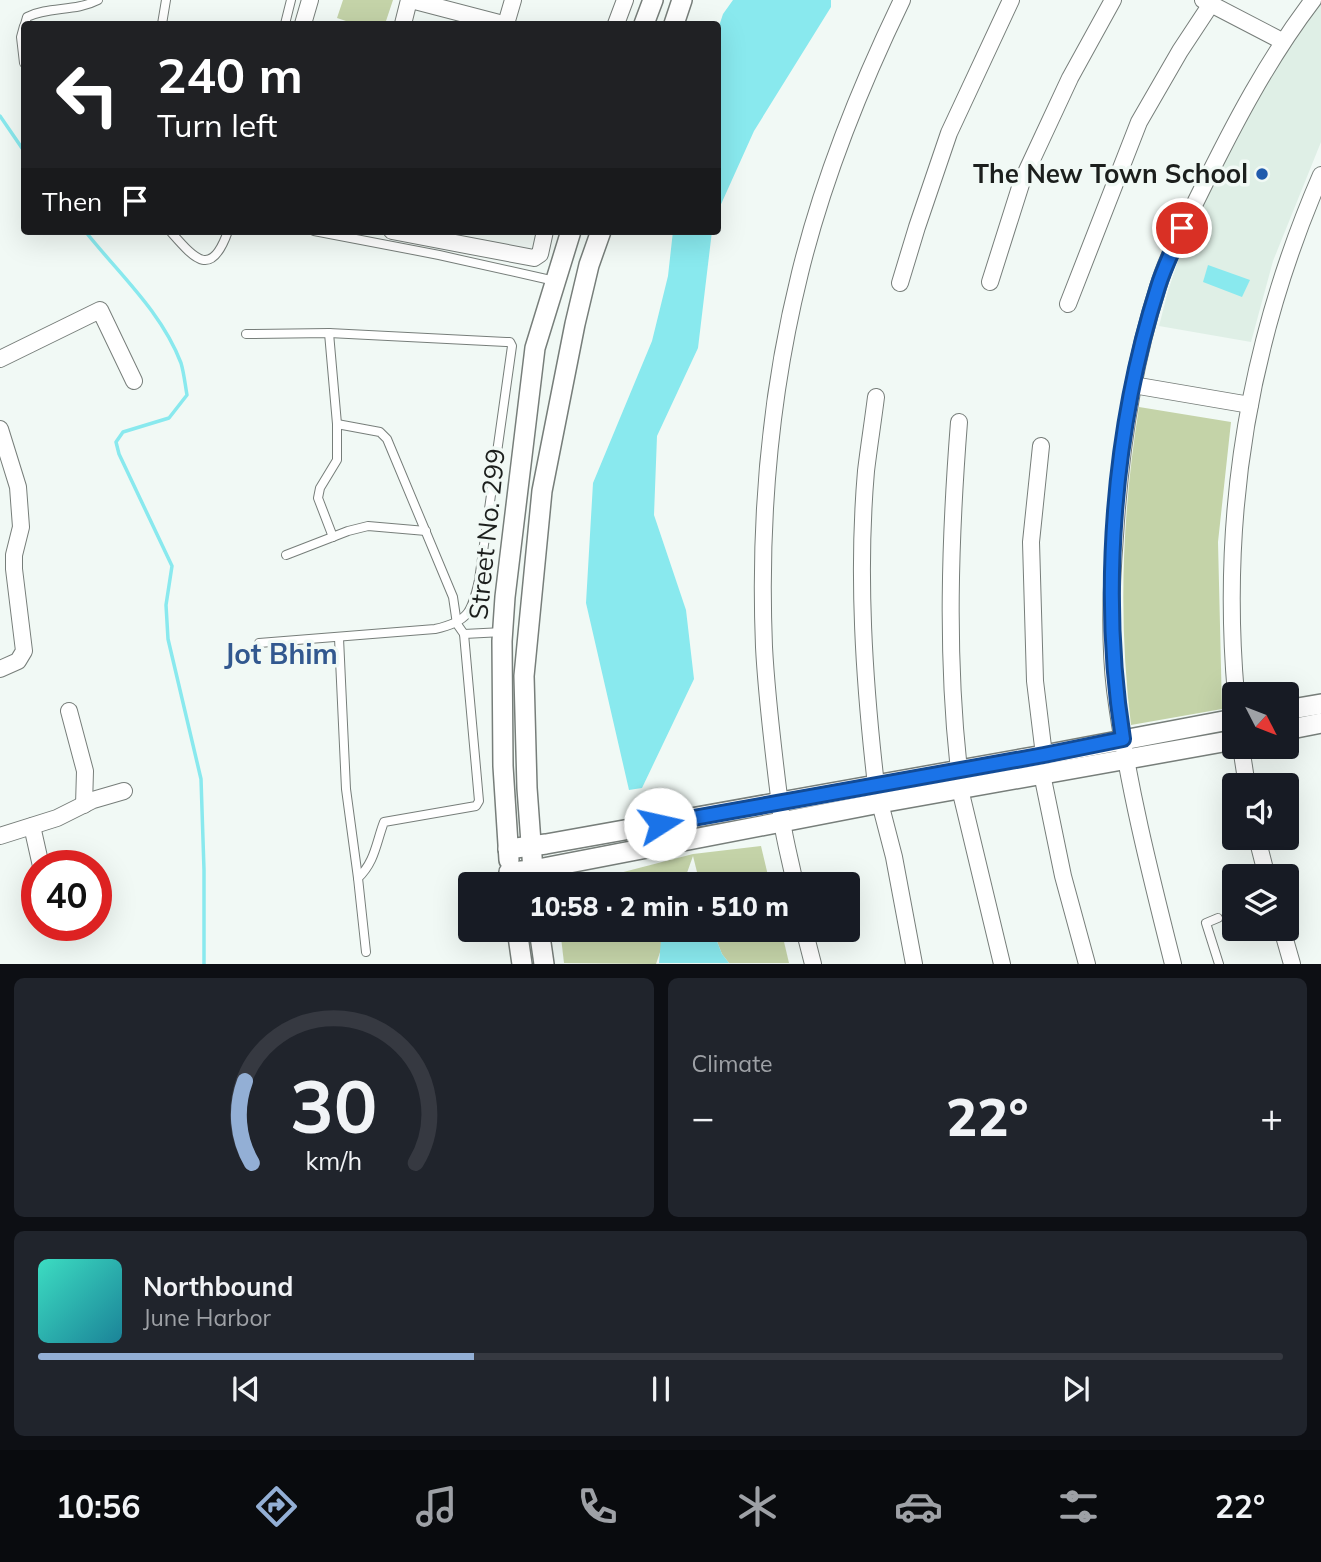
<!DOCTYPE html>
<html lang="en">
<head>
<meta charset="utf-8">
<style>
	:root { --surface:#171b24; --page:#20242c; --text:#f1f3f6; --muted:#9ea1a6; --line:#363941; --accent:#93afd5 }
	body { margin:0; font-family:Mulish,sans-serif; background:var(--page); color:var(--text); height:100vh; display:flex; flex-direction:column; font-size:26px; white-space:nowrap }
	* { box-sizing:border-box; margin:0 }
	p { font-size:23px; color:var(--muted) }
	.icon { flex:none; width:38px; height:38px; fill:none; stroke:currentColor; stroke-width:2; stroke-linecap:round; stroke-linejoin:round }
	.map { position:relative; height:964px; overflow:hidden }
	.drawer { display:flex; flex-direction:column; gap:14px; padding:14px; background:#0d0f14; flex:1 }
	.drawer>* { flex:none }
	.guide { position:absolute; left:21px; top:21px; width:700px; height:214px; border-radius:7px; box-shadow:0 7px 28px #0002; background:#202124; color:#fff; overflow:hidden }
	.needle { width:46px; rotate:132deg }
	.tools { position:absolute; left:1222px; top:682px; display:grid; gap:14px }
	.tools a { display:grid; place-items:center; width:77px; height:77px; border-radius:7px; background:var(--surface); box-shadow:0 7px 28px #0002; font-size:35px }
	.speed { position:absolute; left:21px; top:850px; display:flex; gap:14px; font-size:35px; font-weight:700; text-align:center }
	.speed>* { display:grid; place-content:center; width:91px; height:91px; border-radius:50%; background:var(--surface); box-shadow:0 7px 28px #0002; line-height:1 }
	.speed .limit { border:10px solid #d22; background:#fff; color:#111 }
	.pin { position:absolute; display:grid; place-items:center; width:60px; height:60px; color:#fff; margin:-30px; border:4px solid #fff; border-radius:50%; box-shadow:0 2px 7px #0007 }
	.me { position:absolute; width:77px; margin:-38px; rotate:80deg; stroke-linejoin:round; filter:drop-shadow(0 0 5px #0008) }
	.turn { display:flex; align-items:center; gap:24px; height:147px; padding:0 21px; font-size:32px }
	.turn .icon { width:91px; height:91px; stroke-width:2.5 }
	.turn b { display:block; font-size:49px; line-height:60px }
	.then { display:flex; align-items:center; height:66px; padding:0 21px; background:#0003; gap:14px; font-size:26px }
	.big { font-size:52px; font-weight:800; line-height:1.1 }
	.drawer .widget { flex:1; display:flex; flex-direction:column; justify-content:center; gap:10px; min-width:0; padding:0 24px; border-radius:10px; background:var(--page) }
	.drawer .dial { align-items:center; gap:0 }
	.dial svg { height:182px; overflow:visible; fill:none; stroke:var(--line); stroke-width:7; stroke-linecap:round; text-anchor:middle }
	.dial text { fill:var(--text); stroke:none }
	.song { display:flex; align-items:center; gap:21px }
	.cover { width:84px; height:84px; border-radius:10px; background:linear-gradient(135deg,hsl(170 70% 55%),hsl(190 70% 35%)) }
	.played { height:7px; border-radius:4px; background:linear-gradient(90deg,var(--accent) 35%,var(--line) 35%) }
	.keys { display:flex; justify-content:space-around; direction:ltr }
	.heat { display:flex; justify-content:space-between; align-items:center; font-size:38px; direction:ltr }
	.drawer .tiles { flex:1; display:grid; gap:14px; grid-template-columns:1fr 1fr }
	.widget:last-child { grid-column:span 2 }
	.trip { position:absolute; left:458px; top:872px; width:402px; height:70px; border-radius:7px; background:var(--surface); box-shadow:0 7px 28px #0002; font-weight:800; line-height:70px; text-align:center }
	.menu { display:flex; height:112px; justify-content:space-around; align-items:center; background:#090b0e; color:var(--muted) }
	.menu .icon { width:49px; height:49px }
	.menu .selected { color:var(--accent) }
	.menu b { font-size:32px; color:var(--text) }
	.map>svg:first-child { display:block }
</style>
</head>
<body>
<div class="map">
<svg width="1321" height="964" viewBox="0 0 1321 964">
	<rect width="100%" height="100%" fill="#f1f9f5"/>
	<path fill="#dfefe6" d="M 1321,3 L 1321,142 L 1273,261 L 1251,342 L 1159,326 L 1168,291 L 1184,243 L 1226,154 L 1268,79 Z"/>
	<g fill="#c4d3a8">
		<path d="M 343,0 L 393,0 L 385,24 L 355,24 L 337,18 Z"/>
		<path d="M 1139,407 L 1231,422 L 1218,542 L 1222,709 L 1131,725 C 1118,619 1122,513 1139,407 Z"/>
		<path d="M 761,846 L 770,884 L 700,884 L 693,856 L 683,884 L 577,884 L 693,854 Z"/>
		<path d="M 560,929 L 668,929 L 656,964 L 564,963 Z"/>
		<path d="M 712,929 L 781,929 L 789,963 L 729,963 L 722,954 Z"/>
	</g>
	<g fill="#89e9ee">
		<path d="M 733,0 L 831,0 L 831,7 L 754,131 L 718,211 L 718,29 L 723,14 Z"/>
		<path d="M 673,231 L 712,231 L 698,348 L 657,436 L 654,515 L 686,610 L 694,679 L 642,788 L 629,790 L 586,603 L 593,483 L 652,341 L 668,276 Z"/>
		<path d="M 1208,265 L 1250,280 L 1242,297 L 1203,282 Z"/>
		<path d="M 662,929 L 712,929 L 722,954 L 729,963 L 659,963 Z"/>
	</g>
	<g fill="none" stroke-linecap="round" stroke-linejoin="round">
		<g stroke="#89e9ee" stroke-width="3.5">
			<path d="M 0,116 L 24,151"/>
			<path d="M 85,231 C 119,274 161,311 181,363 C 184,373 185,384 187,395 L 169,418 L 123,432 L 116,442 L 119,454 L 172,566 L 166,605 L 168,639 L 201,779 L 204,870 L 204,964"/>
		</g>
		<g stroke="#777e7a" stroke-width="10">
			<g id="service">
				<path d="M 25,24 L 27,17 C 49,6 75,12 98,0"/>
				<path d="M 162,24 L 166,0"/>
				<path d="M 285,24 L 291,0"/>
				<path d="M 24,26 L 21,37 L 24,63"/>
				<path d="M 170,231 C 194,258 211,280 228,231"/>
				<path d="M 314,231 L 439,255 L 555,281"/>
				<path d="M 329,333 L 337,424 L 337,460 L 320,488 L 318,498 L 333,537"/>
				<path d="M 246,334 L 329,333 L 506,342 L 510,342 L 512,346 L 479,580 C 472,612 468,622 435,629 L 259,643"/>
				<path d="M 337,424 L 380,432 L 387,439 L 453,597 L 457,624 L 464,634 L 479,801 L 476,806 L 384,822 C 376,843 375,862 358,878 L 366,952"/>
				<path d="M 286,555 L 348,531 L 368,526 L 426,531"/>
				<path d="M 464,634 L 503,632"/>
				<path d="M 339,638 L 346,789 L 358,878"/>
				<path d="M 1218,918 L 1206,923 L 1219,964"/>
			</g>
		</g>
		<g stroke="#777e7a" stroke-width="18">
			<g id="minor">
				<path d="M 411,0 L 503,24"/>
				<path d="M 1203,0 L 1282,41"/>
				<path d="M 303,24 L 310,0"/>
				<path d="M 403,24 L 409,0"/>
				<path d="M 506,24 L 513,0"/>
				<path d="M 616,24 L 625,0"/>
				<path d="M 392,231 L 534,258 L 540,254 L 545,231"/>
				<path d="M 990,282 L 1022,181 L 1070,78 L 1113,0"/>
				<path d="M 900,283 L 917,227 L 949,133 L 1011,0"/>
				<path d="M 1068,304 L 1139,122 L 1180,51 L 1211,4"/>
				<path d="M 0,359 L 100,310 L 134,381"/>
				<path d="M 1133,385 L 1250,405"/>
				<path d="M 959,422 C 950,537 946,655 959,770"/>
				<path d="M 0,429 L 18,487 L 21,527 L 14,555 L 14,569 L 24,651 L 18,661 L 0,669"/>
				<path d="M 1041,446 L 1031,542 L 1035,681 L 1044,755"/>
				<path d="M 1236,695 C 1220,514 1249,341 1321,175"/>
				<path d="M 69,711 L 85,771 L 84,805"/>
				<path d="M 1241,747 L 1247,786"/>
				<path d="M 1042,774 L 1063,876 L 1087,964"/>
				<path d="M 876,785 C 864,681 857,575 866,471 C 869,446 873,421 876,397"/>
				<path d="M 960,789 L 1002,964"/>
				<path d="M 880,803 L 894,857 L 914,964"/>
				<path d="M 32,826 L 41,866"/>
				<path d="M 0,836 L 57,818 L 93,800 L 124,791"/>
				<path d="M 1257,838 L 1267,877"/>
				<path d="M 795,884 C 791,863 785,842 782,821 C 775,764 767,705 764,647 C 759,523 770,394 800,273 C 823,179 860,87 902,0"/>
				<path d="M 804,929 L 813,964"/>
				<path d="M 1282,929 L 1292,964"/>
				<path d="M 1173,964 C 1150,873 1127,782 1115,690 C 1109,640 1111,586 1115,536 C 1120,452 1132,368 1158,287 C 1168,254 1186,222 1201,191 C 1234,124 1268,59 1313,0"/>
			</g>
		</g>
		<g stroke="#777e7a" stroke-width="22">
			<g id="tertiary">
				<path d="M 644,24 L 653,0"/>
				<path d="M 674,24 L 682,0"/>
				<path d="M 1286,710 L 1321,704"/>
				<path d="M 1286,730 L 1321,723"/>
				<path d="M 508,849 L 546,844 L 1044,755 L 1234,719"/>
				<path d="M 509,860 L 503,766 L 502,641 L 505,597 L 535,348 L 571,231"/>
				<path d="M 509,872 L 533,870 L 880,803 L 1234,740"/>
				<path d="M 534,884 L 527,788 L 524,676 L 542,491 L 575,324 L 589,265 L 601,231"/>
				<path d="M 517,929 L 522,964"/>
				<path d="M 539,929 L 544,964"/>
			</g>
		</g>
		<use href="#service" stroke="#fff" stroke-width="8"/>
		<use href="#minor" stroke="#fff" stroke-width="16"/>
		<use href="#tertiary" stroke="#fff" stroke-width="19"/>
	</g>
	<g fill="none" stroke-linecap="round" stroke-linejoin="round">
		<g stroke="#114b97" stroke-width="18">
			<path id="route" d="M 660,824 L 1044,755 L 1123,739 C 1100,594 1113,428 1158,287 C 1164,267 1174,248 1182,228"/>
		</g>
		<use href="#route" stroke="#1a73e8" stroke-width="12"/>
	</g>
	<circle fill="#215bad" stroke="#f1f9f5" stroke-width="2.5" cx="1262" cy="174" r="7"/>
	<g text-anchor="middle" stroke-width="7" stroke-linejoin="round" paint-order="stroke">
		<g font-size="26" font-weight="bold" fill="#1c1f1d" stroke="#f1f9f5" text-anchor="end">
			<text x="1248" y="183">The New Town School</text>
		</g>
		<g font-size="26" fill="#1c1f1d" stroke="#f1f9f5">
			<text transform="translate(487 534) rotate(-84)" y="9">Street No. 299</text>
		</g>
		<g font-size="28" font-weight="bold" fill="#32588f" stroke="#f1f9f5">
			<text x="281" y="664">Jot Bhim</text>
		</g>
	</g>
</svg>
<div class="tools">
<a><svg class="needle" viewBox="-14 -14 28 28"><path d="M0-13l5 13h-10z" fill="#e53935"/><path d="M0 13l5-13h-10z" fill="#9ea1a6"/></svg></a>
<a><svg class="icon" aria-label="sound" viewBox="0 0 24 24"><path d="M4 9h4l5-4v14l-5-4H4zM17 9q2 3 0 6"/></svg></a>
<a><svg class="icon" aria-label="layers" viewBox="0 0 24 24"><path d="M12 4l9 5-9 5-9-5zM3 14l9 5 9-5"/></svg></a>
</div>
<div class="speed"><div class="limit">40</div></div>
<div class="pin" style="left:1182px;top:228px;background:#d93025"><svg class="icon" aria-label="arrive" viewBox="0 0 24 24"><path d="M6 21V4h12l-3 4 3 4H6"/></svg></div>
<svg class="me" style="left:660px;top:824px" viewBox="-20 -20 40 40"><circle r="19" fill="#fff"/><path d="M0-13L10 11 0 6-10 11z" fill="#1a73e8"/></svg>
<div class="trip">10:58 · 2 min · 510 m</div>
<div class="guide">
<div class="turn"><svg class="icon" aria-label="left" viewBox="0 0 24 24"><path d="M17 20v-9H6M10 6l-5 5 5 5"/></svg><div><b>240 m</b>Turn left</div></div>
<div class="then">Then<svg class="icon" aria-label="arrive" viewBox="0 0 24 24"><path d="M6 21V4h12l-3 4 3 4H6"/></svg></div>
</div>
</div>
<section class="drawer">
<div class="tiles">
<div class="widget dial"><svg viewBox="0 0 100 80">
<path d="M14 69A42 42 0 1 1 86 69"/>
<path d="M14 69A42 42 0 0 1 11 33" stroke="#93afd5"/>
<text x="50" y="56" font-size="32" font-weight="700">30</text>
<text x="50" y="72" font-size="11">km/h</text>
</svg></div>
<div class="widget"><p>Climate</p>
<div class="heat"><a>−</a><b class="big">22°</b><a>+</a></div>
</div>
<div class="widget">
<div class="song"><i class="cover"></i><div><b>Northbound</b><p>June Harbor</p></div></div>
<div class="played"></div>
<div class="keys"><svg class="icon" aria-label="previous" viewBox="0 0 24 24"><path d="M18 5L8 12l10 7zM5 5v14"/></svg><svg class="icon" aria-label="pause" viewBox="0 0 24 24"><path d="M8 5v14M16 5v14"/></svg><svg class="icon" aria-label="next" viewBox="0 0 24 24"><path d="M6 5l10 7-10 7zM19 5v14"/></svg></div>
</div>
</div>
</section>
<nav class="menu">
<b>10:56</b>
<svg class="icon selected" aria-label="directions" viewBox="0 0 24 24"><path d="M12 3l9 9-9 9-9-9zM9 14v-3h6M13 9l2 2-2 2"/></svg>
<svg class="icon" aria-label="music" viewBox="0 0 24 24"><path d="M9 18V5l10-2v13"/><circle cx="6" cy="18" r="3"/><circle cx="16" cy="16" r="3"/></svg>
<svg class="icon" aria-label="phone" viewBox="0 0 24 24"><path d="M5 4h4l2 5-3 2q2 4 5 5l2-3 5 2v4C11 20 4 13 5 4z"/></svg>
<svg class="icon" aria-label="climate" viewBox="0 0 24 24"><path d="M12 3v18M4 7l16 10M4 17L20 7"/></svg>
<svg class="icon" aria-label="car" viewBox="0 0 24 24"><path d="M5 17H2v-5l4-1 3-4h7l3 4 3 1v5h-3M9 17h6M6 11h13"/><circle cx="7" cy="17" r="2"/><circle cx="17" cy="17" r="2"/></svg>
<svg class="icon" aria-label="filters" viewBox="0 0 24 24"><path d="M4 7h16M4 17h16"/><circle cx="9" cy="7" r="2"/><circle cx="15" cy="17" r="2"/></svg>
<b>22°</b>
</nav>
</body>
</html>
